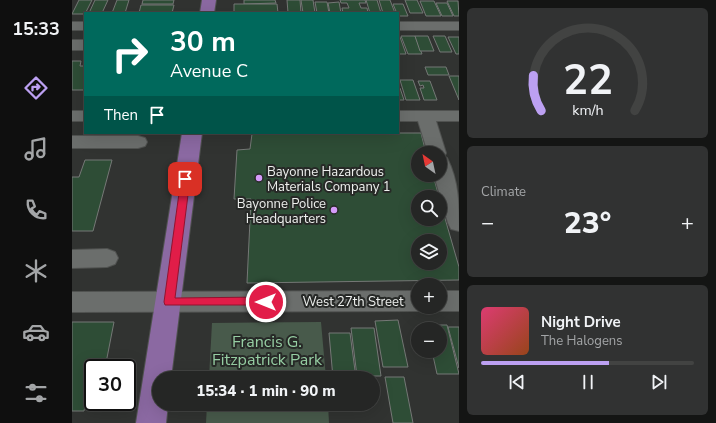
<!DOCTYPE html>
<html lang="en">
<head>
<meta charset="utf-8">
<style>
	:root { --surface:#252625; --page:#313232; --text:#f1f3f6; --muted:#a3a5a7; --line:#424342; --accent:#bca0f2 }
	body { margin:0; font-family:"Nunito Sans",sans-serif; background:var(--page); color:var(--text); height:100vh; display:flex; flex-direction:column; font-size:15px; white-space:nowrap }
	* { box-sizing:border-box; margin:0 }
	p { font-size:13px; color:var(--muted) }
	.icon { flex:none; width:22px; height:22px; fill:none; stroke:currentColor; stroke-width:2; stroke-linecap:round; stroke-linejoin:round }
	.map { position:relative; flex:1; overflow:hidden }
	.side { display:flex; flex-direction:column; gap:8px; padding:8px; background:#141514; width:257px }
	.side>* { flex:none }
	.hud { position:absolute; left:12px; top:12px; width:315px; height:122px; border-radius:0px; box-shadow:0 4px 16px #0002,0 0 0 1px var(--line); background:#00695c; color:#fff; overflow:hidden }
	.needle { width:26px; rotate:327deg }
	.buttons { position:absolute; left:339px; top:146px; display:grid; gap:8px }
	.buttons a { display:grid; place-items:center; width:36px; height:36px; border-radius:50%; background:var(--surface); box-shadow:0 4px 16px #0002,0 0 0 1px var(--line); font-size:20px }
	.speed { position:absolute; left:12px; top:359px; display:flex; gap:8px; font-size:20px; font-weight:700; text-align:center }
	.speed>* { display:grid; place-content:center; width:52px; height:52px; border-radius:50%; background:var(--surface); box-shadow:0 4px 16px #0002,0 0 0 1px var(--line); line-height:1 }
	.speed .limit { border:2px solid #111; border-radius:6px; background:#fff; color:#111 }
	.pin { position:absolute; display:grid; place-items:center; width:34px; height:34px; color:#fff; margin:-17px; border-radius:8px; box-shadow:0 2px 6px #0006 }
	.me { position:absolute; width:44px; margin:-22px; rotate:270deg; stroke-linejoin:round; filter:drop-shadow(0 0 3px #0008) }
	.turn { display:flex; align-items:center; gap:14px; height:84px; padding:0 20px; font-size:18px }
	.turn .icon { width:52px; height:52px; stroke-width:2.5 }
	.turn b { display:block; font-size:28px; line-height:34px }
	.then { display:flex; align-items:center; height:38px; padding:0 20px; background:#0003; gap:8px; font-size:15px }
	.big { font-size:30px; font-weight:800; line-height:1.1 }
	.side .card { flex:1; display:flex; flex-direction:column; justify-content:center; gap:6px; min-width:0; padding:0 14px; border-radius:6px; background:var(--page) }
	.side .dial { align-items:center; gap:0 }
	.dial svg { height:104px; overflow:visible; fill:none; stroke:var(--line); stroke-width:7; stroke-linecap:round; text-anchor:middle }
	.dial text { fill:var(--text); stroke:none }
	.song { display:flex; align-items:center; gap:12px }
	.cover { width:48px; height:48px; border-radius:6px; background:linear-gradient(135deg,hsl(340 70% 55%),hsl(20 70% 35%)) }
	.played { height:4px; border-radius:2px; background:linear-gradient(90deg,var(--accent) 60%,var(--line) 60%) }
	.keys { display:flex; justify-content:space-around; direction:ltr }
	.heat { display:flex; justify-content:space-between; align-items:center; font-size:22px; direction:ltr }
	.trip { position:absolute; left:80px; top:371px; width:228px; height:40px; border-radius:20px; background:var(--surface); box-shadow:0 4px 16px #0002,0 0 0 1px var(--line); font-weight:800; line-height:40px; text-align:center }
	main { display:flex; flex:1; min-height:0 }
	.menu { display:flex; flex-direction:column; width:72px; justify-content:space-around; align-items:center; background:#0f0f0f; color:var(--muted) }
	.menu .icon { width:28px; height:28px }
	.menu .selected { color:var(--accent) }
	.menu b { font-size:18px; color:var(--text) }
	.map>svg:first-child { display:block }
</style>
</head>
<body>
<main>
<nav class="menu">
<b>15:33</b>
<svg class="icon selected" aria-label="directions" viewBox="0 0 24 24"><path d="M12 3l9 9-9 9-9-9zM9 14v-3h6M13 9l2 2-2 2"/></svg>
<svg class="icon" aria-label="music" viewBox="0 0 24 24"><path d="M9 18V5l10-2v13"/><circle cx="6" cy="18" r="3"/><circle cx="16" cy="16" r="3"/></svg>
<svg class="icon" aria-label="phone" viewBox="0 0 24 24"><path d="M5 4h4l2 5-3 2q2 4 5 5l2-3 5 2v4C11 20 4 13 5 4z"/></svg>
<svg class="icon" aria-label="climate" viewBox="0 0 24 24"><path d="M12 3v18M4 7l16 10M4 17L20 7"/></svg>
<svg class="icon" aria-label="car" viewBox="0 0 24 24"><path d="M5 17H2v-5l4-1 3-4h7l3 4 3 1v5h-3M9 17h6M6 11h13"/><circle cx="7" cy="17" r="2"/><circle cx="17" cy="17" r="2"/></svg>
<svg class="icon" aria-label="filters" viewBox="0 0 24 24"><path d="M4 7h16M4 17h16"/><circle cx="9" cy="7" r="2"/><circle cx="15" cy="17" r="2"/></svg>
</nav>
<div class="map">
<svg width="387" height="423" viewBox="0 0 387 423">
	<rect width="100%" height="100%" fill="#313331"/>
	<g fill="#485a4b">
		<path d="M 249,322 L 254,378 L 137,378 L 140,323 Z"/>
		<path d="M 135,404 L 256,404 L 257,423 L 134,423 Z"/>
	</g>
	<g fill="#2e4d36" stroke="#757876" fill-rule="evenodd">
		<path d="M 7,0 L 20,0 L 13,14 L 0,14 Z"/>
		<path d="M 23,0 L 36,0 L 30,13 L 17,13 Z"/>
		<path d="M 45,0 L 57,0 L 53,13 L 40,13 Z"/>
		<path d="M 71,0 L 102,0 L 101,4 L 70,4 Z"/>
		<path d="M 172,0 L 203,0 L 204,3 L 172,4 Z"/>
		<path d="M 215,0 L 228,0 L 229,13 L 216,13 Z"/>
		<path d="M 229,0 L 241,0 L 243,13 L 231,13 Z"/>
		<path d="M 268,0 L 293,0 L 294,3 L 287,3 L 289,8 L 295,8 L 296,13 L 271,13 L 270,8 L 277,8 L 275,3 L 269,3 Z"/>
		<path d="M 294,0 L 305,0 L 309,13 L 298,13 Z"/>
		<path d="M 307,0 L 318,0 L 323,13 L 311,13 Z"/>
		<path d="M 333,0 L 345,0 L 351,13 L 338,13 Z"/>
		<path d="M 348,1 L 362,1 L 369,16 L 354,16 Z"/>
		<path d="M 375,1 L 386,1 L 387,16 L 382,16 Z"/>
		<path d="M 243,2 L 255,2 L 257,13 L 245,13 Z"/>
		<path d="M 267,2 L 269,13 L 258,13 L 256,3 Z"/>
		<path d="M 364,3 L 375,3 L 381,16 L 370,16 Z"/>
		<path d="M 162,4 L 205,4 L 206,13 L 162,13 Z"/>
		<path d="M 321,4 L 331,4 L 336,16 L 326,16 Z"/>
		<path d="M 69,5 L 102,5 L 100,13 L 67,13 Z"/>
		<path d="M 329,36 L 343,36 L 350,54 L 336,54 Z"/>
		<path d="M 343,36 L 356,36 L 362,51 L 348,51 Z"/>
		<path d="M 361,36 L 373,36 L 380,52 L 368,52 Z"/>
		<path d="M 326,37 L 328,37 L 334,54 L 326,54 Z"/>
		<path d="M 376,37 L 387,37 L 387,54 L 384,54 Z"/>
		<path d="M 0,61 L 9,61 L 8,66 L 13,66 L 13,90 L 0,90 Z"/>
		<path d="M 353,67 L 374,67 L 377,75 L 356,75 Z"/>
		<path d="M 377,76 L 387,76 L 387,100 Z"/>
		<path d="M 328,80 L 341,80 L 348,100 L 334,100 Z"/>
		<path d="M 346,81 L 358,81 L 365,100 L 352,100 L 348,88 L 352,88 L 351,85 L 348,86 Z"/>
		<path d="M 326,88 L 328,88 L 332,100 L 326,100 Z"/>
		<path d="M 261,133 L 349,133 L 354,153 L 346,153 L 346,175 L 361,175 L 367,197 L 346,197 L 346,219 L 368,219 L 368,201 L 387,267 L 387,280 L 175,283 L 179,199 L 162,199 L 165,150 L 178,149 L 180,134 ZM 346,241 L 368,241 L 368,263 L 346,263 Z"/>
		<path d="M 13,160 L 40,160 L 21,231 L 0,231 L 0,177 L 7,177 Z"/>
		<path d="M 326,320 L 336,367 L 311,367 L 303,321 Z"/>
		<path d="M 0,322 L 42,322 L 33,368 L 21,368 L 12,411 L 0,411 Z"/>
		<path d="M 354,325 L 375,325 L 387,374 L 365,374 L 360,351 L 368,351 L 368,329 L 355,329 Z"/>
		<path d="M 376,327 L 387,327 L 387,368 Z"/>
		<path d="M 279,328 L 302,328 L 309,376 L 285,376 Z"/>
		<path d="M 257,333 L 278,333 L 284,378 L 261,378 Z"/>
		<path d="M 313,377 L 332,377 L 341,423 L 321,423 Z"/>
	</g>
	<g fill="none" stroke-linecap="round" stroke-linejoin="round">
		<g stroke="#505250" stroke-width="2">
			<g id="minor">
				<rect x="0" y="22" width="13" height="8"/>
				<rect x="326" y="22" width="61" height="8"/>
				<rect x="0" y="40" width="13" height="10"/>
				<rect x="0" y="111" width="13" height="10"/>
				<path d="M 326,111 L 387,111 L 387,121 L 364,121 L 374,153 L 372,157 L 375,158 C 387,181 387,206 387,231 L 379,229 L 376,223 L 362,175 L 368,175 L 368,153 L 356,153 L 346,121 L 326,121 Z"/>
				<path d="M 0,136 L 66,136 L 73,138 L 75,142 L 73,146 L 66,148 L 0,148 Z"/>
				<path d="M 35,249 L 43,252 L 46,258 L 43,264 L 35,267 L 0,268 L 0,250 Z"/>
				<path d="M 346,291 L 346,307 L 355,307 L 346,311 L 0,312 L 0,292 Z"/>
				<path d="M 368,291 L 387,291 L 387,311 L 368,311 L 359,308 L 359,307 L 368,307 Z"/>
			</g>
		</g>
		<g stroke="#505250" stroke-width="2">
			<g id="major">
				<path d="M 130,0 L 144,0 L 142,13 L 128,13 Z"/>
				<path d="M 110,133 L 130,133 L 99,378 L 87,378 L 87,404 L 96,404 L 94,423 L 64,423 Z"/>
			</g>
		</g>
		<use href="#minor" fill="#6b6e6c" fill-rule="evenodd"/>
		<use href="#major" fill="#8b69a2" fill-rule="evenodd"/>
	</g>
	<path fill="#e11d48" stroke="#92132f" d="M 113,176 L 118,179 L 103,298 L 194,297 L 198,299 L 199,302 L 198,305 L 93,305 L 92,302 L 109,179 Z"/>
	<g fill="#d59bfa" stroke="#272927" stroke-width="1.5">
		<circle cx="187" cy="178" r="4"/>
		<circle cx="262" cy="210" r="4"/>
	</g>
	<g text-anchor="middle" stroke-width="4" stroke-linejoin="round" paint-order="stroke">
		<g font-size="13" fill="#eef0ee" stroke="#272927" text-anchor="start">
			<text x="195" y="176">Bayonne Hazardous<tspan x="195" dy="15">Materials Company 1</tspan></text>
			<text x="254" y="208" text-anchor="end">Bayonne Police<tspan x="254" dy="15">Headquarters</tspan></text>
		</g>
		<g font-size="13" fill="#eef0ee" stroke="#272927">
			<text x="281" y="306">West 27th Street</text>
		</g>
		<g font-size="16" fill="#96cea3" stroke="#272927">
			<text x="195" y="347">Francis G.<tspan x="195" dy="18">Fitzpatrick Park</tspan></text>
		</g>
	</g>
</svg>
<div class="buttons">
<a><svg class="needle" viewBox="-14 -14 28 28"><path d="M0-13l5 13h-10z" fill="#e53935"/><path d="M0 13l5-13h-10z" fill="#a3a5a7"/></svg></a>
<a><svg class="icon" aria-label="search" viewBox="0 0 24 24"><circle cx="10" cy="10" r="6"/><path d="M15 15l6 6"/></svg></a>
<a><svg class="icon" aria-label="layers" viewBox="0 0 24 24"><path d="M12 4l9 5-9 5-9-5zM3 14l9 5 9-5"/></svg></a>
<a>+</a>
<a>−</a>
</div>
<div class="speed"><div class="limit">30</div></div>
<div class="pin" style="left:113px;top:179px;background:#d93025"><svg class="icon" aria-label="arrive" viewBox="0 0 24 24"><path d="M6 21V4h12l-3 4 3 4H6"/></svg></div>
<svg class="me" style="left:194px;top:302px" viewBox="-20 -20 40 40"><circle r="17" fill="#e11d48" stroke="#fff" stroke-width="3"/><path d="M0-11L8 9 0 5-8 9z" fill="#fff"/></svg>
<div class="trip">15:34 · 1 min · 90 m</div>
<div class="hud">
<div class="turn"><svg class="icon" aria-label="right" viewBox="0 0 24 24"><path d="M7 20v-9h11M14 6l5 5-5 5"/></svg><div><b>30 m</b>Avenue C</div></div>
<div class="then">Then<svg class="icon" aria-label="arrive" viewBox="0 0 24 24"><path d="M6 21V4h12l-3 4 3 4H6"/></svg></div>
</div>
</div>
<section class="side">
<div class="card dial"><svg viewBox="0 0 100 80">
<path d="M14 69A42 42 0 1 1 86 69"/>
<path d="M14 69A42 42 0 0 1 8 42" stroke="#bca0f2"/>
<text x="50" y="56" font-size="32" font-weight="700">22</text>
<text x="50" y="72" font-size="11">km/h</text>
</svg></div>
<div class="card"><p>Climate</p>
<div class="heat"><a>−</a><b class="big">23°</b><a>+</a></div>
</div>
<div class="card">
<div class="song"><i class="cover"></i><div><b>Night Drive</b><p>The Halogens</p></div></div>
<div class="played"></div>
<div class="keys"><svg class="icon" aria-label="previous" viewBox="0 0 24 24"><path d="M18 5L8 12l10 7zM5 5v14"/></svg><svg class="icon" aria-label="pause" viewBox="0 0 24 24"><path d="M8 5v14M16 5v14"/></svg><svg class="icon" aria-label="next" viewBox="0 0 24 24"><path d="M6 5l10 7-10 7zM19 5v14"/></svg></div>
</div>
</section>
</main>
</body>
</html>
